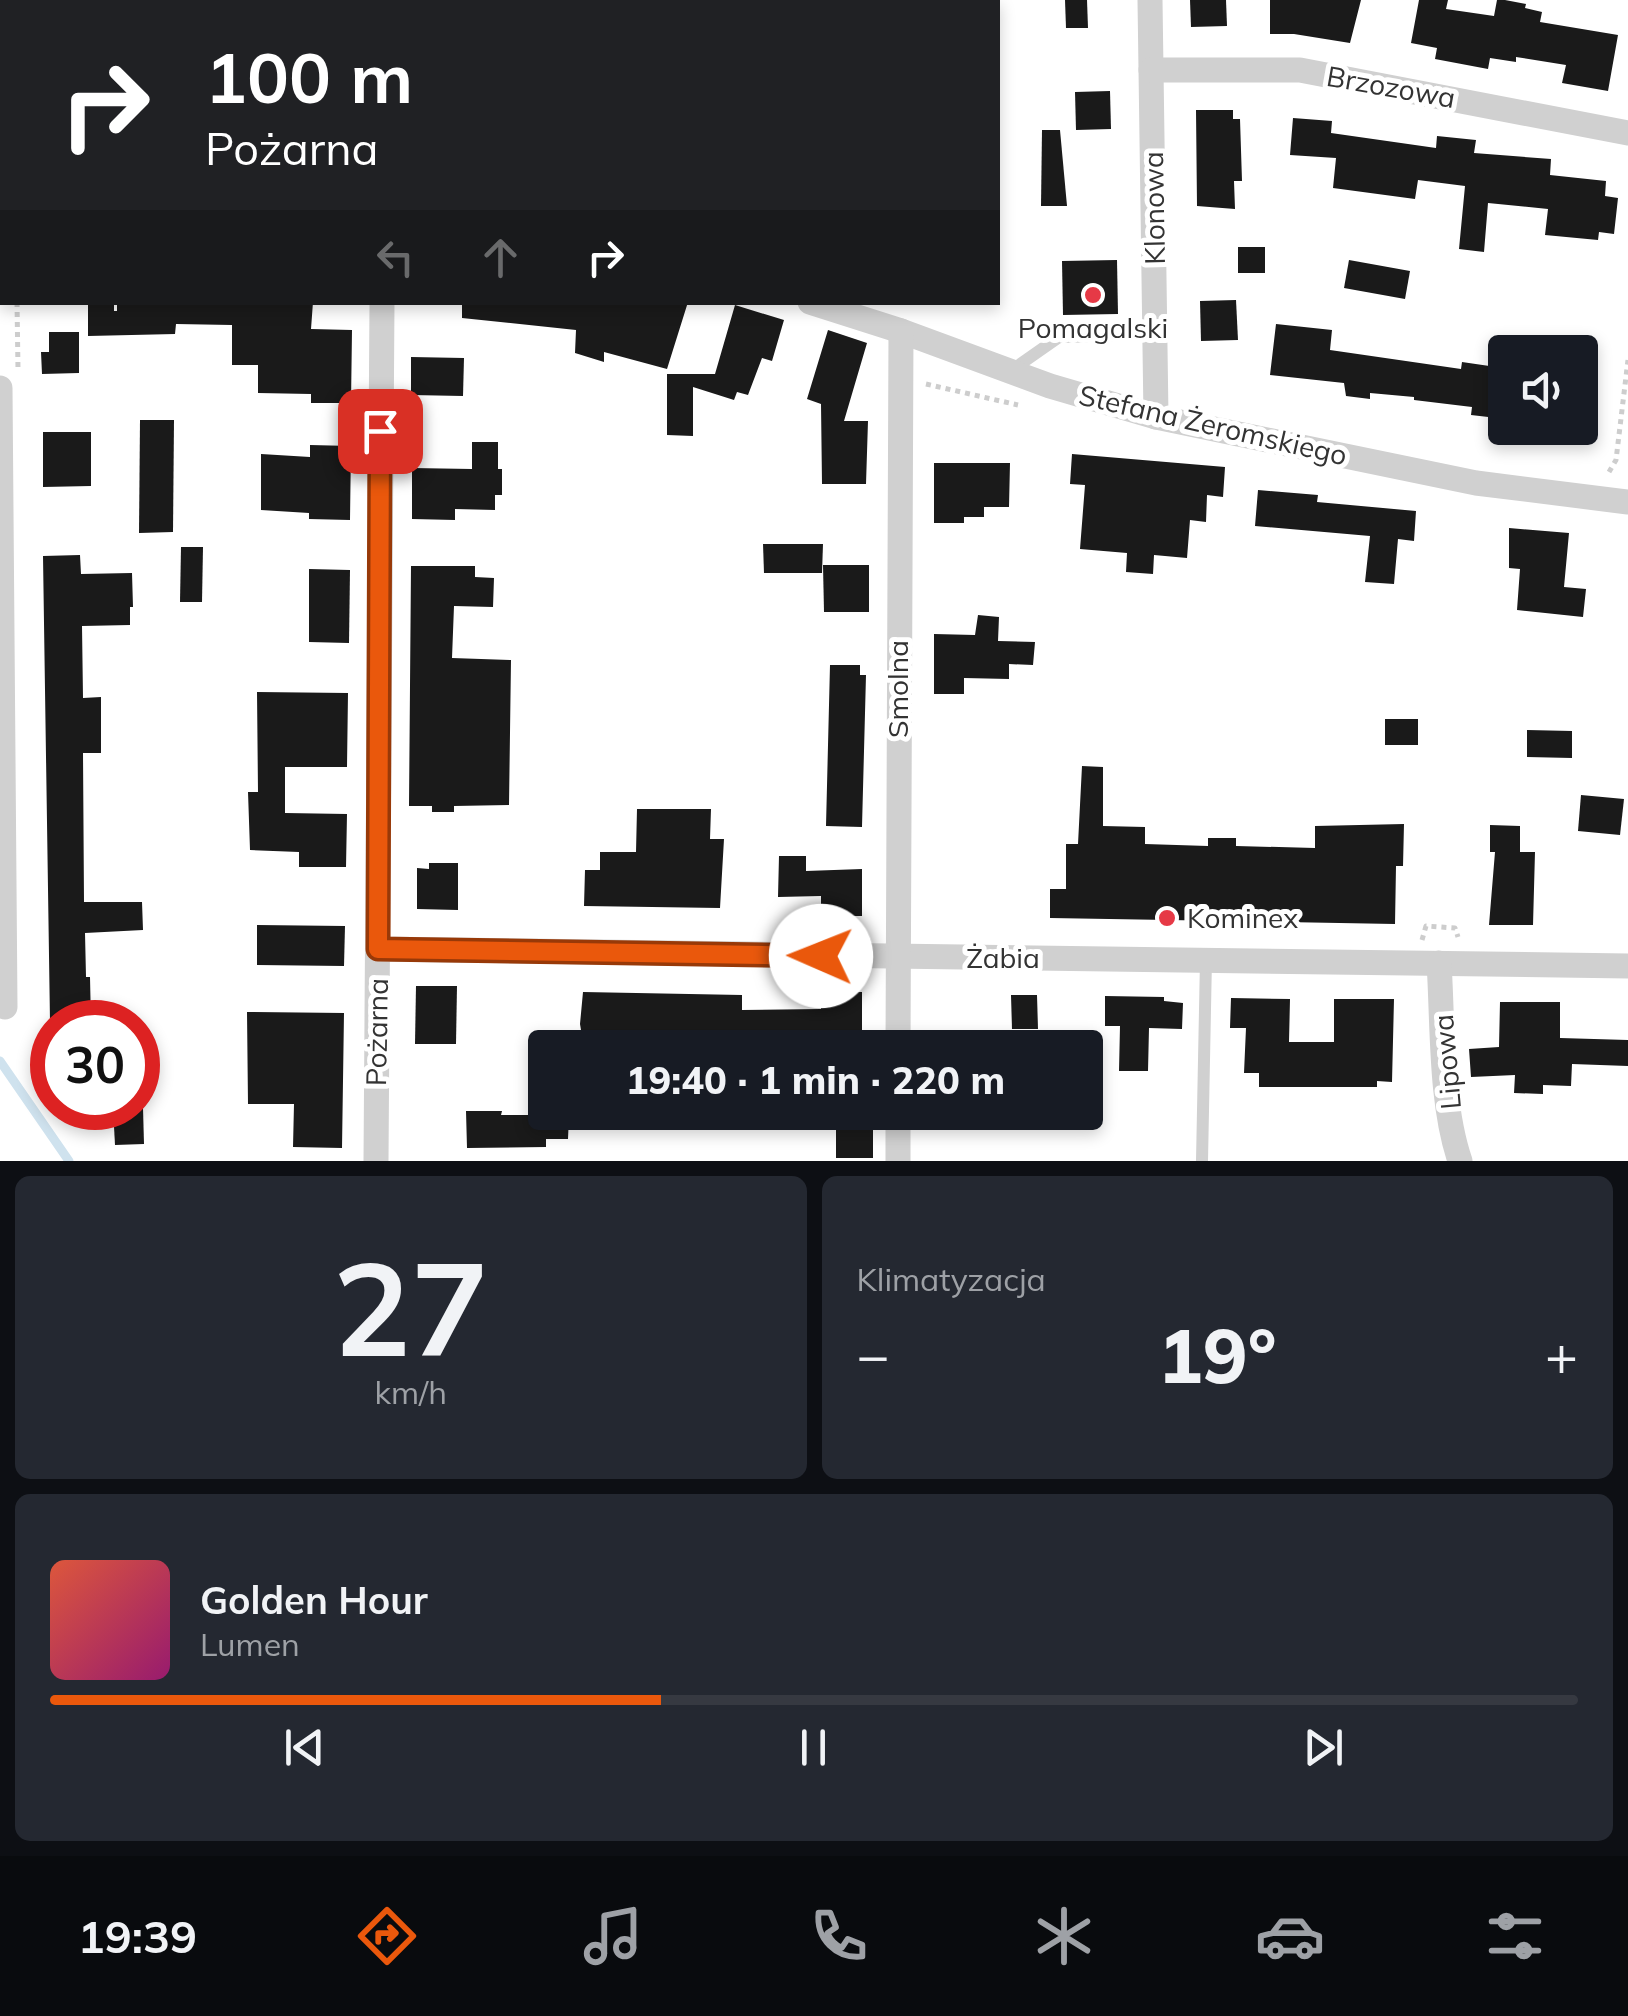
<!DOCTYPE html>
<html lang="pl">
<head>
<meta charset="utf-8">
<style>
	:root { --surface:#171b24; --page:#242831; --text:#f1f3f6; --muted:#9ea1a6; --line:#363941; --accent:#ea580c }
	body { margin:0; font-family:Mulish,sans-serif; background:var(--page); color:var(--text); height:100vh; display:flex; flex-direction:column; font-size:38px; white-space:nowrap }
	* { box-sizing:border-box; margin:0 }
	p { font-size:32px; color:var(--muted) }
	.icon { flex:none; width:55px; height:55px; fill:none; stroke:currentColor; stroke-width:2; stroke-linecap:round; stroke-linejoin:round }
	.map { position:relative; height:1161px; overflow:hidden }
	.drawer { display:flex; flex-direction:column; gap:15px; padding:15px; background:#0d0f14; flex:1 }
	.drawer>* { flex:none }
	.top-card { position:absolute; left:0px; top:0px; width:1000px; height:305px; box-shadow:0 5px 15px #0003; background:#202124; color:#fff; overflow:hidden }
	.fabs { position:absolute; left:1488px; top:335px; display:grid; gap:20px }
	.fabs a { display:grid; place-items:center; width:110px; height:110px; border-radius:10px; background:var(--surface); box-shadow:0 5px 15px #0003; font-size:50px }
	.speed { position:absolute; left:30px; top:1000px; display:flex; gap:20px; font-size:50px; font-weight:700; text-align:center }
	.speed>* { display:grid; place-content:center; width:130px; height:130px; border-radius:50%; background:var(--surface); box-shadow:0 5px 15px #0003; line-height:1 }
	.speed .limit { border:15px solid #d22; background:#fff; color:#111 }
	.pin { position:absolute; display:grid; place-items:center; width:85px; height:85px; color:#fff; margin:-42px; border-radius:20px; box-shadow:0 5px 15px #0006 }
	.me { position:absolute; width:110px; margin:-55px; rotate:271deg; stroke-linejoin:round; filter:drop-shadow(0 0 8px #0008) }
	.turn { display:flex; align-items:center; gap:35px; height:210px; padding:0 40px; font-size:45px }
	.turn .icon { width:130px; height:130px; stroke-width:2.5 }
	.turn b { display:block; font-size:70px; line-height:85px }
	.lanes { display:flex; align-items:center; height:95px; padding:0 40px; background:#0003; justify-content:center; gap:50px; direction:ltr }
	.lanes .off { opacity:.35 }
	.big { font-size:75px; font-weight:800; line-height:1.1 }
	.drawer .card { flex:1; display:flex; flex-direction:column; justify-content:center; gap:15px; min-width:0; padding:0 35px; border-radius:15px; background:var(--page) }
	.drawer .dial { align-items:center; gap:0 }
	.dial b { font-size:130px; line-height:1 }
	.song { display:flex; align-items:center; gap:30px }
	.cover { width:120px; height:120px; border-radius:15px; background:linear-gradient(135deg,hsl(10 70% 55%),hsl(320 70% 35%)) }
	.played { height:10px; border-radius:5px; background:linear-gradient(90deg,var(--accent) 40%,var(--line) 40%) }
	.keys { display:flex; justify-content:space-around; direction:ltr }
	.heat { display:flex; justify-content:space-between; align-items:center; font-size:55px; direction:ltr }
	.drawer .tiles { flex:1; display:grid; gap:15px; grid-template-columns:1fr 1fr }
	.card:last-child { grid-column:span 2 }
	.trip { position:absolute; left:528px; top:1030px; width:575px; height:100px; border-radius:10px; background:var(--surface); box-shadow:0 5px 15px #0003; font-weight:800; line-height:100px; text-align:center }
	.tab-bar { display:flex; height:160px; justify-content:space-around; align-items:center; background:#090b0e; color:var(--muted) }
	.tab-bar .icon { width:70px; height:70px }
	.tab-bar .active { color:var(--accent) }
	.tab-bar b { font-size:45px; color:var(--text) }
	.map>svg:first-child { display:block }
</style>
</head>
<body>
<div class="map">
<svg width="1628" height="1161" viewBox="0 0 1628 1161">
	<rect width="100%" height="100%" fill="#fff"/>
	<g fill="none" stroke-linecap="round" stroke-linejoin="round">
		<path stroke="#cfe2ee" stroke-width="9" d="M 0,1061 L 69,1161"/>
	</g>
	<g fill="#1a1a1a">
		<path d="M 1065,0 L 1087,0 L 1088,28 L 1066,28 Z"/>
		<path d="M 1190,0 L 1226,0 L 1227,26 L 1191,27 Z"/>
		<path d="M 1270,0 L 1361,0 L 1350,43 L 1294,34 L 1270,34 Z"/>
		<path d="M 1419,0 L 1448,0 L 1446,9 L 1494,16 L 1497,0 L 1505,0 L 1526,4 L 1525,8 L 1542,12 L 1540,22 L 1618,35 L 1608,91 L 1562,83 L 1566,65 L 1516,57 L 1516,62 L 1490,58 L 1488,69 L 1435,59 L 1437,48 L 1411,43 Z"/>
		<path d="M 1110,91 L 1111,129 L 1076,130 L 1075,92 Z"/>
		<path d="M 1196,110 L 1233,110 L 1233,119 L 1240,119 L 1242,181 L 1234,181 L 1235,209 L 1197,206 Z"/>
		<path d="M 1293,118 L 1332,121 L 1331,133 L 1436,148 L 1437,136 L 1476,140 L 1474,153 L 1551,159 L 1550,175 L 1606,181 L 1605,196 L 1618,198 L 1614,234 L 1599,232 L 1598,240 L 1545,235 L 1548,209 L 1488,203 L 1484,252 L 1459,249 L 1465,186 L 1418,180 L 1415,199 L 1333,188 L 1336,158 L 1290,155 Z"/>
		<path d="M 1042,130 L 1060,130 L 1067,206 L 1041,206 Z"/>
		<rect x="1238" y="247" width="27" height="26"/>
		<path d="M 1117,260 L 1118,314 L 1063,315 L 1062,261 Z"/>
		<path d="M 1349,260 L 1410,271 L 1405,299 L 1344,288 Z"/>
		<path d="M 1236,300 L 1238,340 L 1201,341 L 1200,301 Z"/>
		<path d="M 88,302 L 114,302 L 114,311 L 117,311 L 117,302 L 313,302 L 311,329 L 352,330 L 351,403 L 311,403 L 311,394 L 258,393 L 258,365 L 232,365 L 232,325 L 176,324 L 175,334 L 88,336 Z"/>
		<path d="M 462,302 L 688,302 L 667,369 L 604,352 L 604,362 L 575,353 L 576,330 L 462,318 Z"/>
		<path d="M 735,305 L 784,320 L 772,361 L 762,358 L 748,395 L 737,392 L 734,400 L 693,387 L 693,436 L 667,435 L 667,374 L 715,374 Z"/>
		<path d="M 1276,324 L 1332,330 L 1330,350 L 1461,369 L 1462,362 L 1503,368 L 1497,418 L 1471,415 L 1472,407 L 1414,400 L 1414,397 L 1370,393 L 1370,399 L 1346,396 L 1344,383 L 1270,375 Z"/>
		<path d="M 828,330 L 867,343 L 844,421 L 868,421 L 866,484 L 822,484 L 821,404 L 807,399 Z"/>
		<path d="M 49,332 L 79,332 L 79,373 L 42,374 L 41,352 L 49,352 Z"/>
		<path d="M 411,357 L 464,358 L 463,396 L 411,395 Z"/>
		<path d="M 140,420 L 174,420 L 173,532 L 139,533 Z"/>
		<path d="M 43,432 L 91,432 L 91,486 L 43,487 Z"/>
		<path d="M 472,442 L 498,442 L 498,469 L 502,469 L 502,495 L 495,495 L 495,510 L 455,509 L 455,520 L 412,519 L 412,468 L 472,469 Z"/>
		<path d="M 310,445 L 351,446 L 350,520 L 309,519 L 309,513 L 261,510 L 261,454 L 310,457 Z"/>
		<path d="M 1072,454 L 1225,467 L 1223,497 L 1207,495 L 1206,522 L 1190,520 L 1187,558 L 1154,555 L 1153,574 L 1126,572 L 1127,553 L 1080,549 L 1085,485 L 1070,484 Z"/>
		<path d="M 934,463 L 1010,463 L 1009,507 L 984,507 L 984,517 L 964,517 L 964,523 L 934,523 Z"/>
		<path d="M 1258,490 L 1318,495 L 1317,502 L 1416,511 L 1414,541 L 1398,539 L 1394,584 L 1365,582 L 1370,536 L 1255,526 Z"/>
		<path d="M 1509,528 L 1569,533 L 1564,587 L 1586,589 L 1583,617 L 1517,610 L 1520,569 L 1509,568 Z"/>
		<path d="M 763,544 L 823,544 L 822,573 L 764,573 Z"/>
		<path d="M 181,547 L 203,547 L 202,602 L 180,602 Z"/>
		<path d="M 80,555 L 81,574 L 132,573 L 133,607 L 130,607 L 130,625 L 82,626 L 83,698 L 101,697 L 101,753 L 83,753 L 84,902 L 142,902 L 143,930 L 85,933 L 86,977 L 90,977 L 91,1022 L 50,1022 L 43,556 Z"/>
		<path d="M 823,565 L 869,565 L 869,612 L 824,612 Z"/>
		<path d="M 411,566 L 475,566 L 475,577 L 494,578 L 493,607 L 454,606 L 452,658 L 511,660 L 509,805 L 454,806 L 454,812 L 432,812 L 432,806 L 409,806 Z"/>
		<path d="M 309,569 L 350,570 L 349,643 L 309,642 Z"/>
		<path d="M 978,615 L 999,617 L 998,641 L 1035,642 L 1033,665 L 1009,664 L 1009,679 L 964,678 L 964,694 L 934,694 L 934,634 L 975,635 Z"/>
		<path d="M 830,665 L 860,665 L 860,675 L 866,675 L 862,827 L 826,826 Z"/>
		<path d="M 257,692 L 348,693 L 347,767 L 285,767 L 285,813 L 347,814 L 346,867 L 299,867 L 299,852 L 250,850 L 248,792 L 258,792 Z"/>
		<rect x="1385" y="719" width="33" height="26"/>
		<path d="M 1527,730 L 1572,731 L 1572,758 L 1527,757 Z"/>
		<path d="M 1082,766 L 1103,767 L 1103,826 L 1145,827 L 1145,844 L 1208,846 L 1208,838 L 1236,838 L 1236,846 L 1315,848 L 1315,826 L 1404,824 L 1403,866 L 1396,866 L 1395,924 L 1050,918 L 1050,889 L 1066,889 L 1066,844 L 1078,844 Z"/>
		<path d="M 1581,795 L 1624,799 L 1620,835 L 1578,831 Z"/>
		<path d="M 637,809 L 711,809 L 710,839 L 724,839 L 720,908 L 584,906 L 585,870 L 600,870 L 600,852 L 636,852 Z"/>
		<path d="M 1490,825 L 1520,826 L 1520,852 L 1535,852 L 1533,925 L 1489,925 L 1495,852 L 1490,852 Z"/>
		<path d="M 779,856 L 806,856 L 806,871 L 862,869 L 862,916 L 821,916 L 821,896 L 778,897 Z"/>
		<path d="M 429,863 L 458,863 L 458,910 L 417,909 L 417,868 L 429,869 Z"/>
		<path d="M 257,925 L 345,926 L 344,966 L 257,965 Z"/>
		<path d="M 416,986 L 457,986 L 456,1044 L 415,1044 Z"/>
		<path d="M 583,992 L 742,995 L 742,1010 L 821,1009 L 821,992 L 862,992 L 862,1033 L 850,1033 L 849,1045 L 778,1044 L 778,1033 L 721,1031 L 721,1048 L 584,1048 L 580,1024 Z"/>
		<path d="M 1011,995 L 1037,995 L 1038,1029 L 1012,1029 Z"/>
		<path d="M 1105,996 L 1164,997 L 1164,1001 L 1183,1003 L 1182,1029 L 1149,1028 L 1148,1071 L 1119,1071 L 1120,1026 L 1105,1026 Z"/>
		<path d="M 1231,998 L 1290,999 L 1289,1042 L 1334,1042 L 1334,999 L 1394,999 L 1392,1082 L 1377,1081 L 1377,1087 L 1259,1087 L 1259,1073 L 1244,1073 L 1246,1028 L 1230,1028 Z"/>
		<path d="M 1500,1002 L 1560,1002 L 1560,1038 L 1628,1040 L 1628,1066 L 1572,1064 L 1571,1086 L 1543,1085 L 1543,1094 L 1514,1093 L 1515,1075 L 1471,1077 L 1469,1049 L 1499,1047 Z"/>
		<path d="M 247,1012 L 344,1013 L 342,1148 L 293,1147 L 294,1104 L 248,1104 Z"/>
		<path d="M 113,1108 L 143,1108 L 144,1144 L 115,1145 Z"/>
		<path d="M 466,1111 L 502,1111 L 501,1115 L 569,1115 L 568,1139 L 546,1139 L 546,1147 L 467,1148 Z"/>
		<path d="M 836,1112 L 873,1115 L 873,1158 L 836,1158 Z"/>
	</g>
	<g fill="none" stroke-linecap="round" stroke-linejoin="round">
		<g stroke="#cdcdcd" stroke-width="5" stroke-dasharray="5 5" stroke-linecap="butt">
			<path d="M 242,2 L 247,0"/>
			<path d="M 17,302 L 18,369"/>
			<path d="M 926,384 L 1018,405"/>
			<path d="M 1609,472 L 1616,460 L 1628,360"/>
			<path d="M 1422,940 L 1426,926 L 1455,928 L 1458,937"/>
		</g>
		<g stroke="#d0d0d0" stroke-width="12">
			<path d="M 1012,370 L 1059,337 L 1110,336 L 1155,323"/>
			<path d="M 1202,1161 L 1206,959"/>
		</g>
		<g stroke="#d0d0d0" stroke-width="25">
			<path d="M 1150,0 L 1156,417"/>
			<path d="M 1151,70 L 1300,70 L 1628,133"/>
			<path d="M 810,302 L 901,331 L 1050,386 L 1156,417 L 1476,483 L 1628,502"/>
			<path d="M 0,388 L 5,1007"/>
			<path d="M 378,949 L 1628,966"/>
			<path d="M 1439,963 C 1443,1025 1440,1102 1460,1161"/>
			<path d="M 898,1048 L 901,331"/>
			<path d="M 376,1161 L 382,302"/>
			<path d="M 898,1161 L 898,1112"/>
		</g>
		<g stroke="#bdbdbd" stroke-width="35">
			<path d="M 304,2 L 309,0"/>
			<path d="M 0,105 L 2,105"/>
		</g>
	</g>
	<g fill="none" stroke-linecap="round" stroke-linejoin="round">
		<g stroke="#983908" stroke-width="25">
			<path id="route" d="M 380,431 L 378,949 L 821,956"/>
		</g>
		<use href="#route" stroke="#ea580c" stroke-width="18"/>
	</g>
	<g fill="#e63946" stroke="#fff" stroke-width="4">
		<circle cx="1093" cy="295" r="10"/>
		<circle cx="1167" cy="918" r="10"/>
	</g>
	<g text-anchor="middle" stroke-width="10" stroke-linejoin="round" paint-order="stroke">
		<g font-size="28" fill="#333" stroke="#fff">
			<text transform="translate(1391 87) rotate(10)" y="10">Brzozowa</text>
			<text transform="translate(1154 208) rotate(-91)" y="10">Klonowa</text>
			<text transform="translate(1213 425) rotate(13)" y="10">Stefana Żeromskiego</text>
			<text transform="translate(898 689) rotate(-90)" y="10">Smolna</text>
			<text x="1003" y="968">Żabia</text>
			<text transform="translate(377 1032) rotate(-89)" y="10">Pożarna</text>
			<text transform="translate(1447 1062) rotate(-95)" y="10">Lipowa</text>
		</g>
		<g font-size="28" fill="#333" stroke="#fff">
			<text x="1093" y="338">Pomagalski</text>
			<text x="1187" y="928" text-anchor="start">Kominex</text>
		</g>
	</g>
</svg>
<div class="fabs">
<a><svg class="icon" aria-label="sound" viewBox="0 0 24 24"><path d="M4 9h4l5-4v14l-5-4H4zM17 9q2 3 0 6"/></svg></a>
</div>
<div class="speed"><div class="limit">30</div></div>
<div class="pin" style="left:380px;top:431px;background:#d93025"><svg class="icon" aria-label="arrive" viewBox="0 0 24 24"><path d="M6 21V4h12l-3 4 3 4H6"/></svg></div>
<svg class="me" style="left:821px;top:956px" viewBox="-20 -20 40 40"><circle r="19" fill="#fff"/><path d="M0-13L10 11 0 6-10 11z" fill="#ea580c"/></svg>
<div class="trip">19:40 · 1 min · 220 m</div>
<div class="top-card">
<div class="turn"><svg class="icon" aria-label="right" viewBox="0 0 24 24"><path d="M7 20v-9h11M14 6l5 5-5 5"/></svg><div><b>100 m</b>Pożarna</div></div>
<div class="lanes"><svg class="icon off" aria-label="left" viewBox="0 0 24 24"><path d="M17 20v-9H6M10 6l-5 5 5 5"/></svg><svg class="icon off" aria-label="ahead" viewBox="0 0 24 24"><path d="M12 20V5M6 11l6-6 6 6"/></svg><svg class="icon" aria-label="right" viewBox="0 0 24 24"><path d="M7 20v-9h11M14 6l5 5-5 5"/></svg></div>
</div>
</div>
<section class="drawer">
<div class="tiles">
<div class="card dial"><b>27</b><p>km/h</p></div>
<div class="card"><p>Klimatyzacja</p>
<div class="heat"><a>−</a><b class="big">19°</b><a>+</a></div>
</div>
<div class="card">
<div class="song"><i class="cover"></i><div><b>Golden Hour</b><p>Lumen</p></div></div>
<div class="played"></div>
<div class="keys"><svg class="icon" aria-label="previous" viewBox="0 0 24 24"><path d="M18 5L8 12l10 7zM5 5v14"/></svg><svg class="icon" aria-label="pause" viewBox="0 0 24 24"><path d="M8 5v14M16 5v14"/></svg><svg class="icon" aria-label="next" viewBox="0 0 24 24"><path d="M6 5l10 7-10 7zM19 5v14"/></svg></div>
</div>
</div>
</section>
<nav class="tab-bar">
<b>19:39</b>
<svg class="icon active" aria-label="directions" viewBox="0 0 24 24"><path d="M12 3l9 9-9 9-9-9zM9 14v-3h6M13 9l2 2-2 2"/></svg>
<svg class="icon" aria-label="music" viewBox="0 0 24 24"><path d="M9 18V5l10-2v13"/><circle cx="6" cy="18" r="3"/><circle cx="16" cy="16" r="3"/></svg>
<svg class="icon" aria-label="phone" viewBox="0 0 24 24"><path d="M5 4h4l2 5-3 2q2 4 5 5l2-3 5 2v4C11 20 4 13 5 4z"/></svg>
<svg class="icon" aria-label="climate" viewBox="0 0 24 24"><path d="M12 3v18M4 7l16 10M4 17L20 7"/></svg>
<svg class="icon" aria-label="car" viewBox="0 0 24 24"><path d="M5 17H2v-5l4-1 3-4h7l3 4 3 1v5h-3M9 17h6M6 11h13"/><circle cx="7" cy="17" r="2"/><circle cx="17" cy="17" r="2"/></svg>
<svg class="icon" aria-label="filters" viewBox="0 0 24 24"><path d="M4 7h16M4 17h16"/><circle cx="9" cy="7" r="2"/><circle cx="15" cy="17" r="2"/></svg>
</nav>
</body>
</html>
